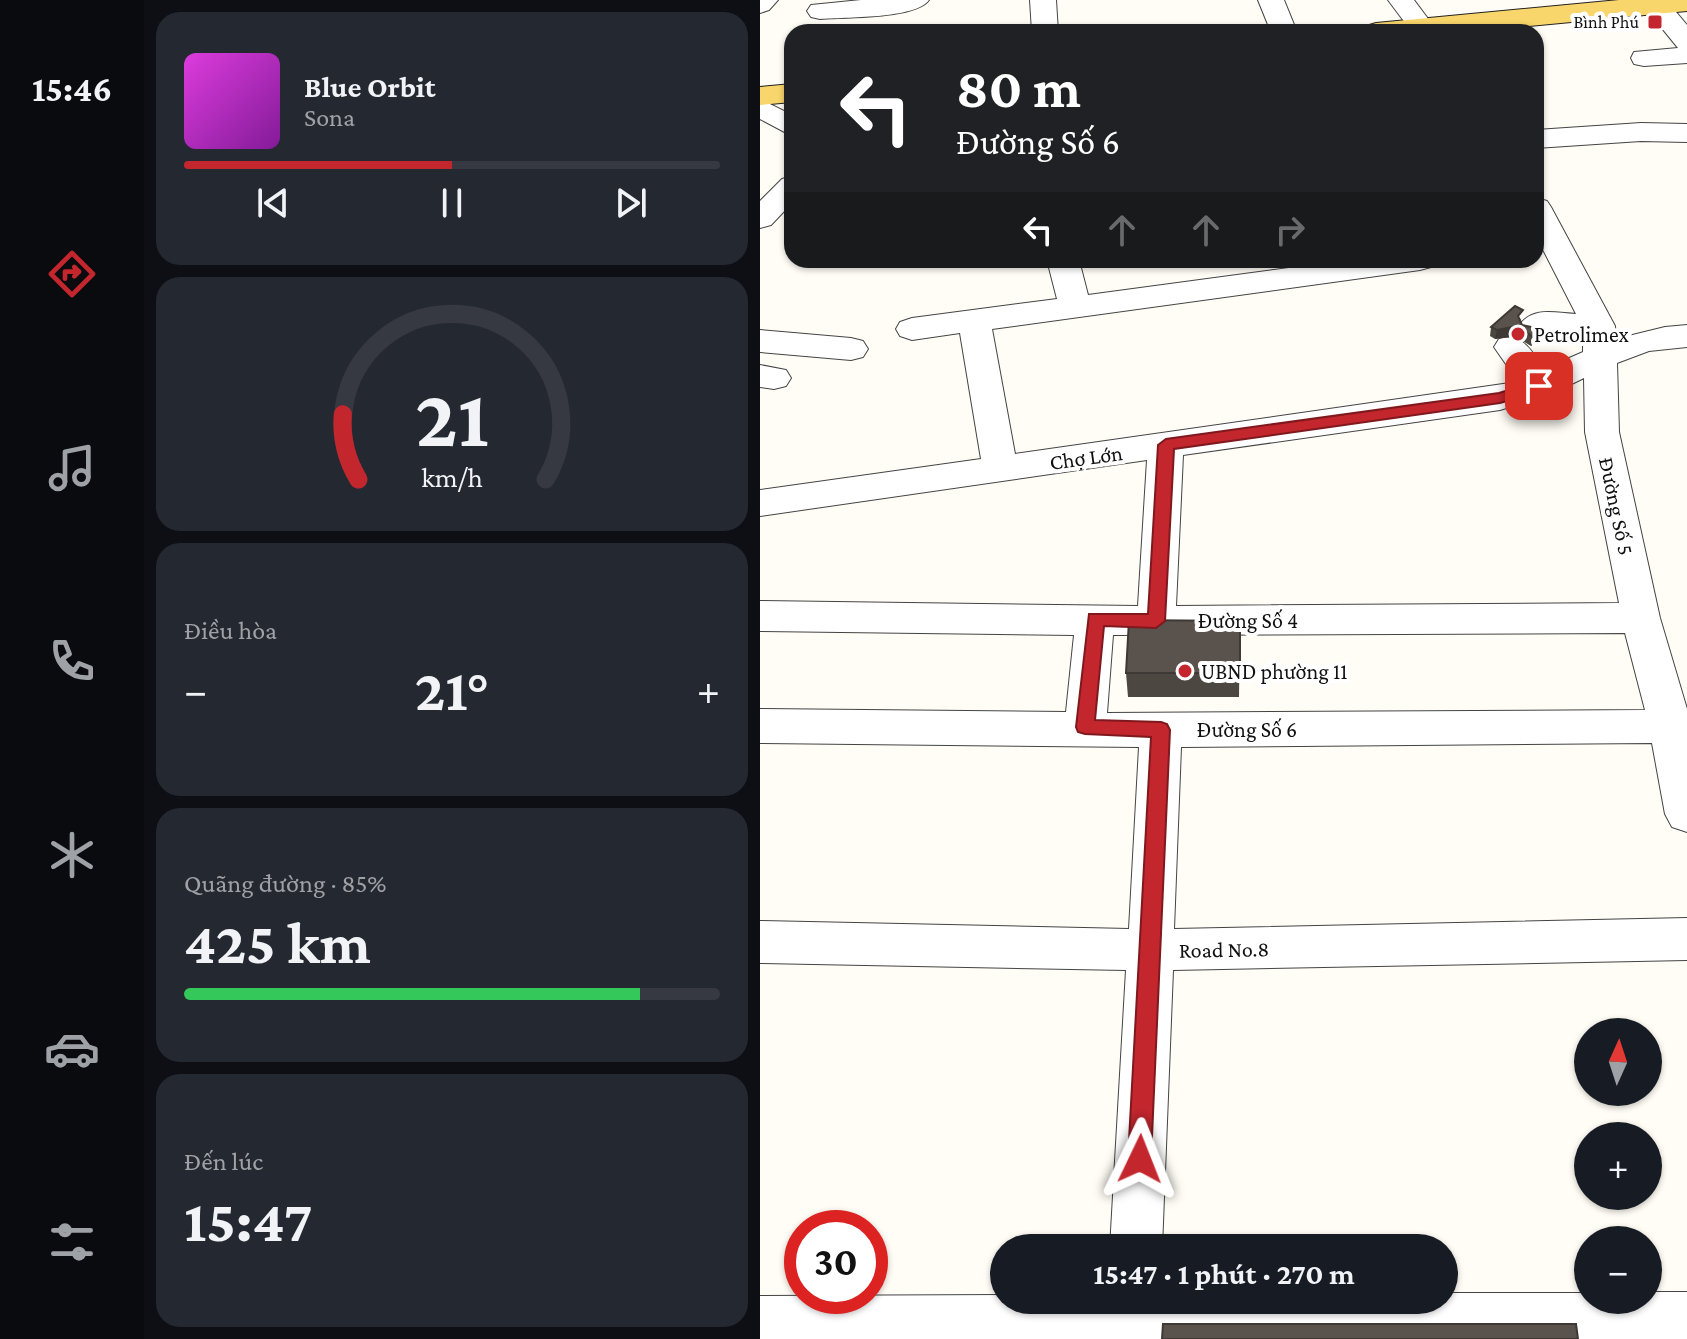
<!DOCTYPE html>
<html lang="vi">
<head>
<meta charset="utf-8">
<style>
	:root { --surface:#171b24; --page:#242831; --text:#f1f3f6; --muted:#9ea1a6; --line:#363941; --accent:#c4262e }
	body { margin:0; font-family:"Crimson Pro",serif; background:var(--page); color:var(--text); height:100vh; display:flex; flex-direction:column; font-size:30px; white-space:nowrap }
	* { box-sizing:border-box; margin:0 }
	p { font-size:26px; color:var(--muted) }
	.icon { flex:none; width:44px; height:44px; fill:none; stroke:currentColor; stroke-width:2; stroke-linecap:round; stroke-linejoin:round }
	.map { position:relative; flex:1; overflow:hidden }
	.details { display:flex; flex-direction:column; gap:12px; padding:12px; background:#0d0f14; width:616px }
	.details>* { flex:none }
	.guide { position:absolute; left:24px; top:24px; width:760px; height:244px; border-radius:24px; box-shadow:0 2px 6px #0004; background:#202124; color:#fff; overflow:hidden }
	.needle { width:52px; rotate:3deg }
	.tools { position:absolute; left:814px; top:1018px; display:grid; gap:16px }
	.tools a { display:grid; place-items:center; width:88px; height:88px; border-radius:50%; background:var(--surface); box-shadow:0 2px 6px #0004; font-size:40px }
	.speed { position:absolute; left:24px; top:1210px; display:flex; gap:16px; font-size:40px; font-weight:700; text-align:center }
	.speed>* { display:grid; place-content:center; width:104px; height:104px; border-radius:50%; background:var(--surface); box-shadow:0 2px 6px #0004; line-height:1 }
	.speed .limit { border:12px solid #d22; background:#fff; color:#111 }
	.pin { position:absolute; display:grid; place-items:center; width:68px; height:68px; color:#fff; margin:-34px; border-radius:16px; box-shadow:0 4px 12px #0006 }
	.me { position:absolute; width:88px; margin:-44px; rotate:2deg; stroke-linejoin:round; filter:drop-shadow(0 0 6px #0008) }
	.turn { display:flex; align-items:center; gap:28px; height:168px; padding:0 40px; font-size:36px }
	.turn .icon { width:104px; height:104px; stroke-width:2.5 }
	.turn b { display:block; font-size:56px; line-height:68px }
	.lanes { display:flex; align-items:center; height:76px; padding:0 40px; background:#0003; justify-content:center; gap:40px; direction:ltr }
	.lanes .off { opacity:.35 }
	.big { font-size:60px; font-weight:700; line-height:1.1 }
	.details .card { flex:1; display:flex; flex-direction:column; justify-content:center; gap:12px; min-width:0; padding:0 28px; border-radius:24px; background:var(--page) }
	.details .dial { align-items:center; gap:0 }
	.dial svg { height:208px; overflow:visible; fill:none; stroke:var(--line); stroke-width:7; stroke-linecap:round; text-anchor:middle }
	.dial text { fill:var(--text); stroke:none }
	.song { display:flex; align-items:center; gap:24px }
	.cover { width:96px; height:96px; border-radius:12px; background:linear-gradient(135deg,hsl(300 70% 55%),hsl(290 70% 35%)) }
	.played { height:8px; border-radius:4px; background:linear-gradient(90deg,var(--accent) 50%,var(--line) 50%) }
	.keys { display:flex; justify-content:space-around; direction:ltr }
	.heat { display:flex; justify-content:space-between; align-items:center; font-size:44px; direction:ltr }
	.charge { height:12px; border-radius:6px; background:linear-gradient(90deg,#34c759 85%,var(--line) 0) }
	.trip { position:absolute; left:230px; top:1234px; width:468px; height:80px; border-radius:40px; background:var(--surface); box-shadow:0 2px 6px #0004; font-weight:700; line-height:80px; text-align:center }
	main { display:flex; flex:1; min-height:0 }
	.dock { display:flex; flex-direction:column; width:144px; justify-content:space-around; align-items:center; background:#090b0e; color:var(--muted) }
	.dock .icon { width:56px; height:56px }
	.dock .active { color:var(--accent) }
	.dock b { font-size:36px; color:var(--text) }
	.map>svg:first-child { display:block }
</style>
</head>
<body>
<main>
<nav class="dock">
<b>15:46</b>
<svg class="icon active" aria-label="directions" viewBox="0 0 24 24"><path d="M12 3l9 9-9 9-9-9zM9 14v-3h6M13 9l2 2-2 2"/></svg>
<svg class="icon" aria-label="music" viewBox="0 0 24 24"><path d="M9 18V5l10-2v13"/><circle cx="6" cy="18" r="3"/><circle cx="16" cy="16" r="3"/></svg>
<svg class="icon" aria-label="phone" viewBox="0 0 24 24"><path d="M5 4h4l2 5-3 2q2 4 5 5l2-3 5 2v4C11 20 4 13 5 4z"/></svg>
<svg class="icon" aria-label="climate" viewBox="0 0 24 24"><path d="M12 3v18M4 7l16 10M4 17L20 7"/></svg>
<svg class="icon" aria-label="car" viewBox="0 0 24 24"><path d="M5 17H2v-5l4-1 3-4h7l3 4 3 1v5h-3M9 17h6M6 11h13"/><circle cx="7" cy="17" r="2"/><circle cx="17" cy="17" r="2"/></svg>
<svg class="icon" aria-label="filters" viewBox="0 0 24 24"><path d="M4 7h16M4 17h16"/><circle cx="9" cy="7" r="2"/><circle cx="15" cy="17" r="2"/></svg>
</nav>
<section class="details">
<div class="card">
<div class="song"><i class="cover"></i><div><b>Blue Orbit</b><p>Sona</p></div></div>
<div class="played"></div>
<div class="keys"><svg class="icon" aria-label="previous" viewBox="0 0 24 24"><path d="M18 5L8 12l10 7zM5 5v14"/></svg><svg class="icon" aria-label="pause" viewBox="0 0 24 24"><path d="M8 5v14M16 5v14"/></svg><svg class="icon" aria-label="next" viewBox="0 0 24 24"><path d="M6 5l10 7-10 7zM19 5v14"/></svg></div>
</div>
<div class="card dial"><svg viewBox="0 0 100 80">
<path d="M14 69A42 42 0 1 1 86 69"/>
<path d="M14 69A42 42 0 0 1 8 44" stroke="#c4262e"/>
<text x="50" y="56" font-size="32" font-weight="700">21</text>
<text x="50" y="72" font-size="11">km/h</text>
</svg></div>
<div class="card"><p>Điều hòa</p>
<div class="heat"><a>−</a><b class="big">21°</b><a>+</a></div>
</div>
<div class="card"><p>Quãng đường · 85%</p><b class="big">425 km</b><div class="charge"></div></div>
<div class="card"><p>Đến lúc</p><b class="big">15:47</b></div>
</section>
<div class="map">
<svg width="927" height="1339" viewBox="0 0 927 1339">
	<rect width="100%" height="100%" fill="#fffdf5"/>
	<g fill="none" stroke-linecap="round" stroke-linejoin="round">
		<g stroke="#444" stroke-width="2">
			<g id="minor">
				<path d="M 0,0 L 18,0 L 9,10 L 0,13 Z"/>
				<path d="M 101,0 L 169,0 C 156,19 84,17 60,19 L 51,17 L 47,11 L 51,5 Z"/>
				<path d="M 270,0 L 296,0 L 298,32 L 272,32 Z"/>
				<path d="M 498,0 L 524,0 L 537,32 L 511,32 Z"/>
				<path d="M 628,0 L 654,0 L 678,32 L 652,32 Z"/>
				<path d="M 879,0 L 906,0 L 927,25 L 927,63 L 884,66 L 874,64 L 871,58 L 874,52 L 918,48 Z"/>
				<path d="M 0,99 L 32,115 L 32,136 L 0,119 Z"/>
				<path d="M 881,123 L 927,124 L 927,142 L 881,141 L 776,148 L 776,130 Z"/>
				<path d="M 32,176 L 32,203 L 11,225 L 0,228 L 0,201 L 22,179 Z"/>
				<path d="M 776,198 L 787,201 L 791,207 L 855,326 L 856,339 L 905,327 L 927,325 L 927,347 L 889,351 L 857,363 L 859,432 L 900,618 L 927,709 L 927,832 L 912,827 L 905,814 L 892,743 L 421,747 L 414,929 L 927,918 L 927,960 L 413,970 L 402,1248 L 350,1248 L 366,970 L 0,963 L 0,921 L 369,929 L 379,747 L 0,743 L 0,709 L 306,712 L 314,635 L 0,631 L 0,601 L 378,606 L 387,460 L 0,516 L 0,490 L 221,459 L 200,333 L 152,340 L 140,336 L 136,329 L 140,322 L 152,318 L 297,299 L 287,260 L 319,260 L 328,295 L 588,260 L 676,260 L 671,267 L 660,270 L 232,329 L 255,454 L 750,383 L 757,380 L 734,347 L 739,339 C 764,333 771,351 784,369 L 823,352 L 823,335 C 805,334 779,338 763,333 L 759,326 C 772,306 795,313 816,314 L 776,236 ZM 824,378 L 825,432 L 859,603 L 416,606 L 423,455 L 740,410 L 791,394 ZM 865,633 L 885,710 L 347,713 L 353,635 Z"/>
				<path d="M 0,330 L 91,338 L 103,341 L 108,349 L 103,357 L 91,360 L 0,352 Z"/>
				<path d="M 0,365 L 26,370 L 31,378 L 26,386 L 14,389 L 0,387 Z"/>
				<path d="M 888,1292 L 927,1292 L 927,1339 L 0,1339 L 0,1296 L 244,1295 L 244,1300 L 684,1300 L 684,1293 L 828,1293 L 828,1300 L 888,1300 Z"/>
			</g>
		</g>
		<g stroke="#222" stroke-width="2">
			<g id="major">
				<path d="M 859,0 L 927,0 L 927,11 L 706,32 L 601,32 L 606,26 L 616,23 Z"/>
				<path d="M 32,84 L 32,102 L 0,105 L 0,87 Z"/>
			</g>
		</g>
		<use href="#minor" fill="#fff" fill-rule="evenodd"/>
		<use href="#major" fill="#f9d66b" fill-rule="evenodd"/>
	</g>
	<g fill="#4d4742">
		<path d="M 761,319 L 760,321 L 762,325 L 780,338 L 771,346 L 755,336 L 735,339 L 730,336 L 731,327 Z"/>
		<path d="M 480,621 L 479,697 L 368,697 L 366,673 Z"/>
	</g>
	<g fill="#3f3936">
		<path d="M 757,326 L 755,336 L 735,339 L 737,330 Z"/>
		<path d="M 782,329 L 780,338 L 771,346 L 773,337 Z"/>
	</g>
	<g fill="#5a524d" stroke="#3f3936" stroke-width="2">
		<path d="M 755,306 L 763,310 L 758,316 L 762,325 L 782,329 L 773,337 L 757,326 L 737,330 L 731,327 Z"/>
		<path d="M 369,620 L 480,621 L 480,673 L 366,673 Z"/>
		<path d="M 403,1324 L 816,1324 L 818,1339 L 402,1339 Z"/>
	</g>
	<path fill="#c4262e" stroke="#7f191e" stroke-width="2" d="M 779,381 L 785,383 L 785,390 L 740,403 L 414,449 L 405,621 L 396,628 L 344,626 L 335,720 L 401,722 L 407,724 L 410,730 L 391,1159 L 388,1167 L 380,1170 L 372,1167 L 368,1159 L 391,737 L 325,734 L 318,732 L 316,727 L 329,614 L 388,614 L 398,445 L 406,439 L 739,393 Z"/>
	<g fill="#c4262e" stroke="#fff" stroke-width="3">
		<rect x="887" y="14" width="16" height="16" rx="4"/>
		<circle cx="758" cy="334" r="8"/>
		<circle cx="425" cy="671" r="8"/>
	</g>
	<g text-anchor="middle" stroke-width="8" stroke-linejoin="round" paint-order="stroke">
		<g font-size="18" fill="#111" stroke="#fff" text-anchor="end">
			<text x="879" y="28">Bình Phú</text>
		</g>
		<g font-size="22" fill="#111" stroke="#fff" text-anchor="start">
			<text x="774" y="342">Petrolimex</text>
			<text x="441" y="679">UBND phường 11</text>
		</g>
		<g font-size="22" fill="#111" stroke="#fff">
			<text transform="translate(326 457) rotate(-8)" y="8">Chợ Lớn</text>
			<text transform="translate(857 506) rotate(78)" y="8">Đường Số 5</text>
			<text x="488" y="628">Đường Số 4</text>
			<text x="487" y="737">Đường Số 6</text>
			<text transform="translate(464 949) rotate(-1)" y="8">Road No.8</text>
		</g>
	</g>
</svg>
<div class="tools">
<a><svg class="needle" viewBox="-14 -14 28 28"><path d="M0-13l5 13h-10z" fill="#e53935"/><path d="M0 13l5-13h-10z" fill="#9ea1a6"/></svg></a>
<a>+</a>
<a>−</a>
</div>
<div class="speed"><div class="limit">30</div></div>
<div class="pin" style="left:779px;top:386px;background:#d93025"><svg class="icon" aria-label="arrive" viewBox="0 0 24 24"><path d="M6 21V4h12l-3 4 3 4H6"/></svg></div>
<svg class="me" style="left:380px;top:1159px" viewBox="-20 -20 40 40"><path d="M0-17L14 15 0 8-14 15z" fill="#c4262e" stroke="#fff" stroke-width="4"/></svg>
<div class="trip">15:47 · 1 phút · 270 m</div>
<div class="guide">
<div class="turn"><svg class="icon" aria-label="left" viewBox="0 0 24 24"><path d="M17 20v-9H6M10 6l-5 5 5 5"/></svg><div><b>80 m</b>Đường Số 6</div></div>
<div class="lanes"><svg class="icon" aria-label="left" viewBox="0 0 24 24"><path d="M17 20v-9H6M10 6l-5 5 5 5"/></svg><svg class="icon off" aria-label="ahead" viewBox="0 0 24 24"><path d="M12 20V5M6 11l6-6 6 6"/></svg><svg class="icon off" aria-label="ahead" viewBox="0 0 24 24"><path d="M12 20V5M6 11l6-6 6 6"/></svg><svg class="icon off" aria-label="right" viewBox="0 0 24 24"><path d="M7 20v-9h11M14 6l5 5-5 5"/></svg></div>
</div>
</div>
</main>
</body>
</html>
